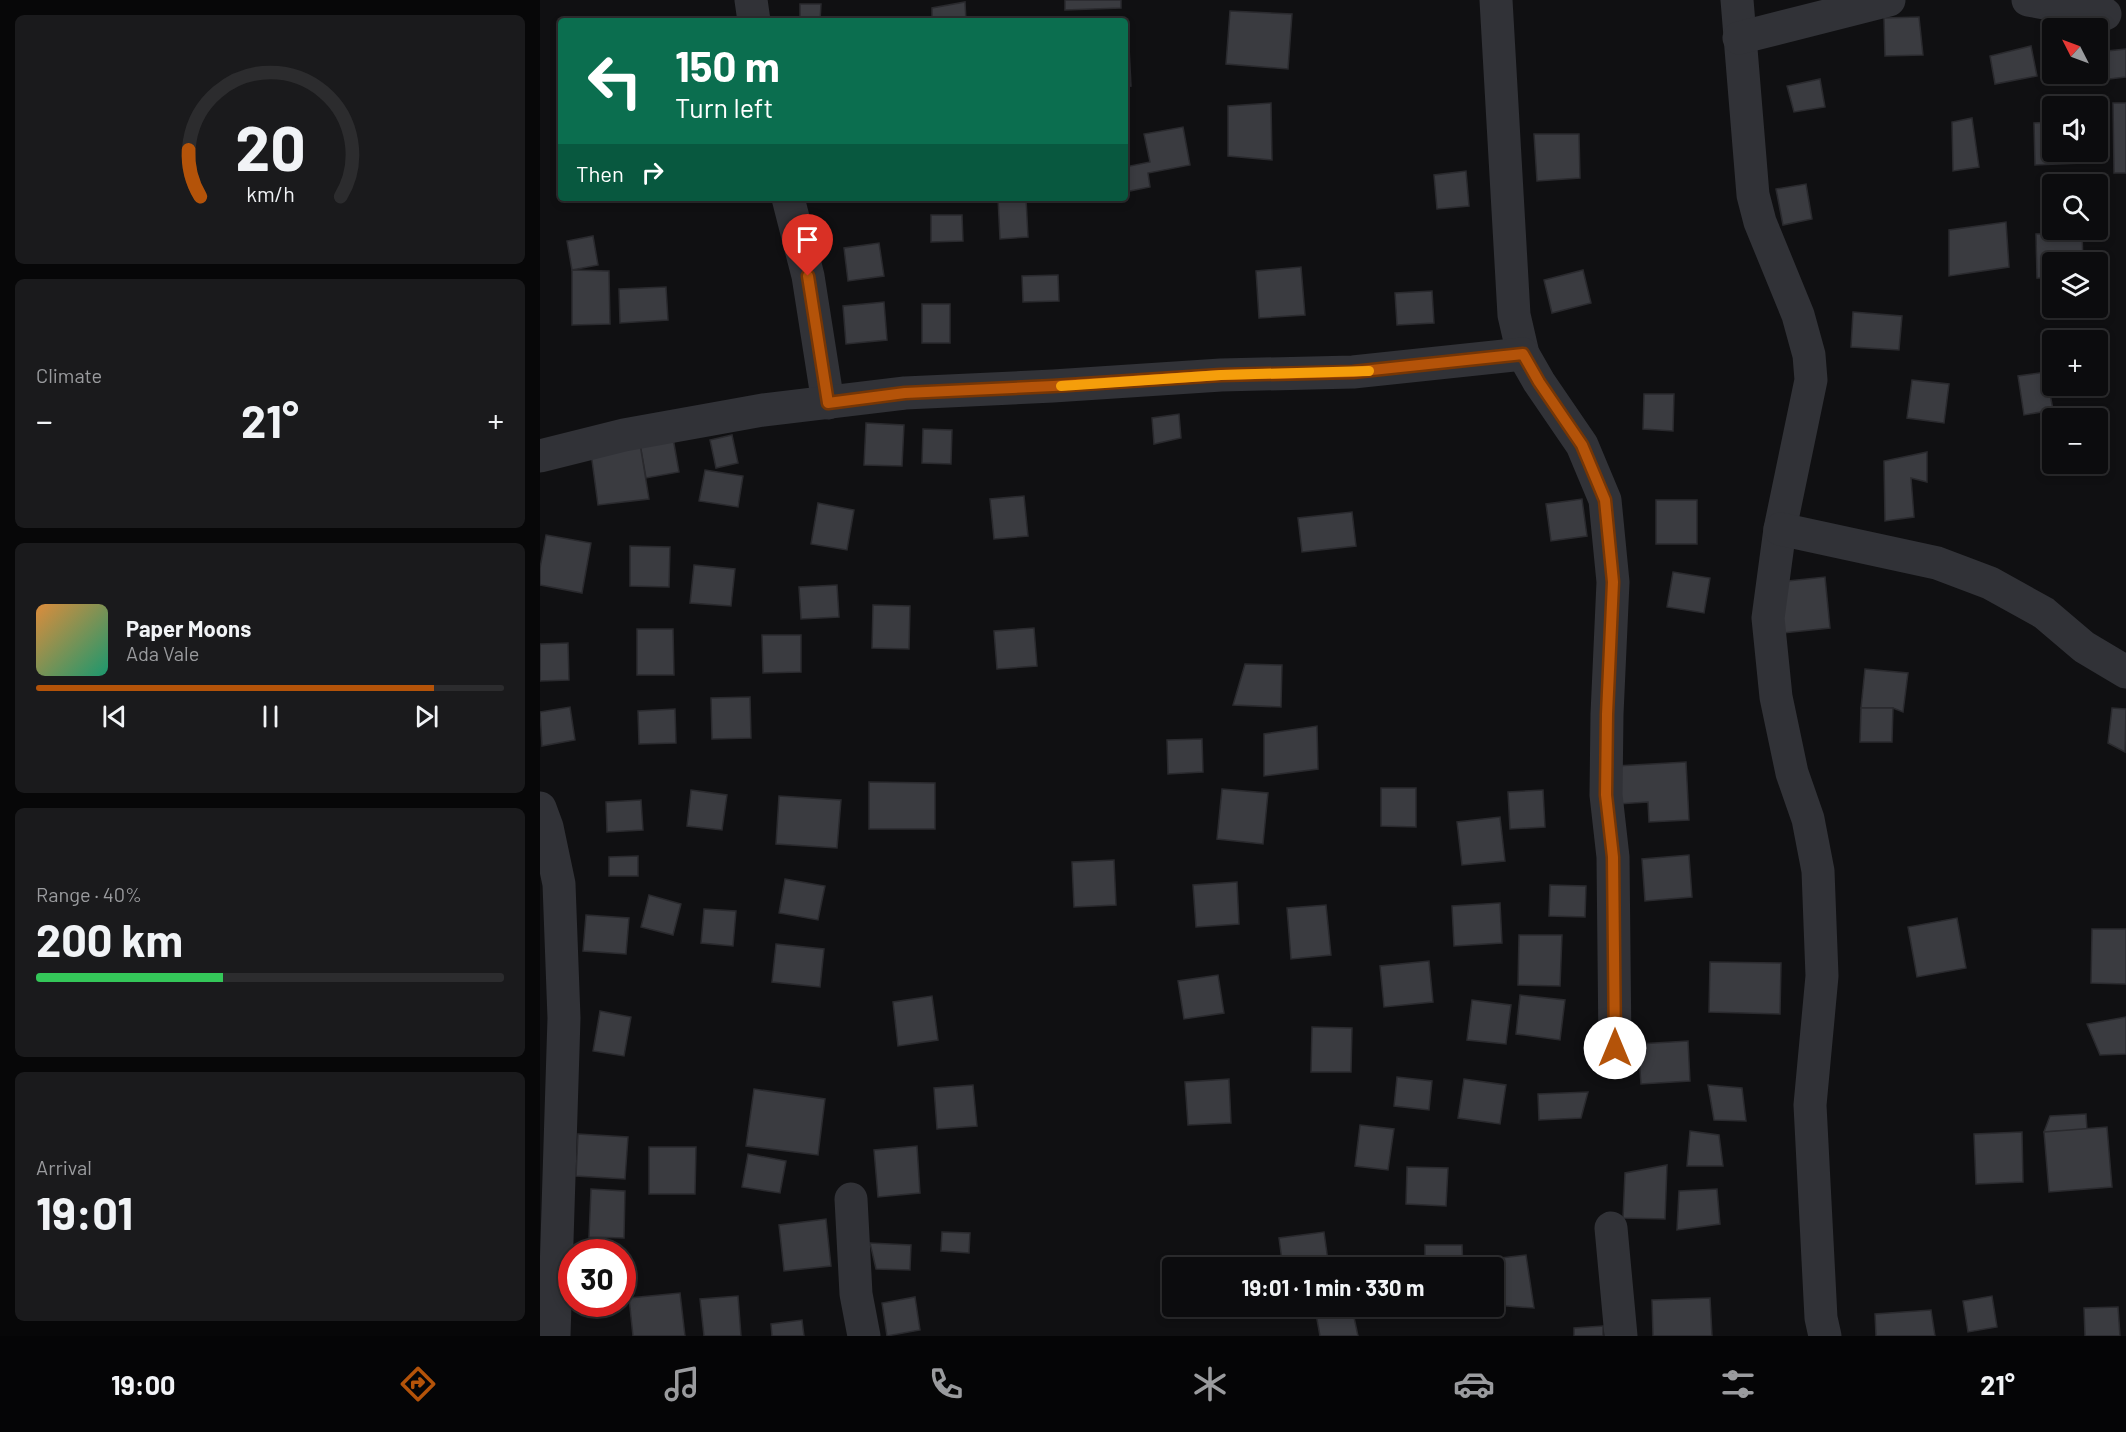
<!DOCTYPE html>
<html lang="en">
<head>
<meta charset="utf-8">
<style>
	:root { --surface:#0c0c0e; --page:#1a1a1c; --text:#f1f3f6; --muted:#9a9b9e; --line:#2c2c2e; --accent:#b45309 }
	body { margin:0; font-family:Barlow,sans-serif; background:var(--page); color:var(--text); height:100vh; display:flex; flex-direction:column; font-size:22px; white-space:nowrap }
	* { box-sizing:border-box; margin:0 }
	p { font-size:20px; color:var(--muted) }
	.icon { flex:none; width:33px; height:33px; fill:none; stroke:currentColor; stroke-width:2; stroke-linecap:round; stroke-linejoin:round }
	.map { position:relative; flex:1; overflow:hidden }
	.side { display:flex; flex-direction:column; gap:15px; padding:15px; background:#070708; width:540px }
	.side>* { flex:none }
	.hud { position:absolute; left:18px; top:18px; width:570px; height:183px; border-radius:6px; box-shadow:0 3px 9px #0003,0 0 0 2px var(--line); background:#0b6e4f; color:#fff; overflow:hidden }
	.needle { width:39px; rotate:312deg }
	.buttons { position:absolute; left:1502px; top:18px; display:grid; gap:12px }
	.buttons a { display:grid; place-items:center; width:66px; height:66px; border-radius:6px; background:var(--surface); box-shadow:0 3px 9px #0003,0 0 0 2px var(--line); font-size:30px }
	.speed { position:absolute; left:18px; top:1239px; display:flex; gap:12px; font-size:30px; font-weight:700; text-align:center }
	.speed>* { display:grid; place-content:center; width:78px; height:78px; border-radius:50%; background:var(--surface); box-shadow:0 3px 9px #0003,0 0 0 2px var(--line); line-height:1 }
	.speed .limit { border:9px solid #d22; background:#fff; color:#111 }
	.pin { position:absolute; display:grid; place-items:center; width:51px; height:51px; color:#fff; margin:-62px -26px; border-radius:50% 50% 50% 0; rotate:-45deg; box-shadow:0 0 6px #0007 }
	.pin .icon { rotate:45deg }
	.me { position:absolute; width:66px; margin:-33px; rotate:0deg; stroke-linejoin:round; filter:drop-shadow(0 0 4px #0008) }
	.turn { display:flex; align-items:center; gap:21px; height:126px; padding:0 18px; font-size:27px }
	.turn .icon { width:78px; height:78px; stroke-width:2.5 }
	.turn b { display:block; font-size:42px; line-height:51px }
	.then { display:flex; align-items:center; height:57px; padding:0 18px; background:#0003; gap:12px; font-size:22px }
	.big { font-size:45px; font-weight:700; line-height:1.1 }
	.side .widget { flex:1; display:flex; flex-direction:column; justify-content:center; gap:9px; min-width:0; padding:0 21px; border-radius:9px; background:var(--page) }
	.side .dial { align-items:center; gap:0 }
	.dial svg { height:156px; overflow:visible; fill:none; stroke:var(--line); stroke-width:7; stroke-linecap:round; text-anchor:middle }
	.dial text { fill:var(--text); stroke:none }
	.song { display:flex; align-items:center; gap:18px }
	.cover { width:72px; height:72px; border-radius:9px; background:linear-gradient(135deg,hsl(30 70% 55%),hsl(160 70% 35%)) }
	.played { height:6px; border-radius:3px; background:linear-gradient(90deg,var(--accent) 85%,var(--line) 85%) }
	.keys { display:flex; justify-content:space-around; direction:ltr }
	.heat { display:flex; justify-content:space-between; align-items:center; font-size:33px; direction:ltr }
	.charge { height:9px; border-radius:4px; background:linear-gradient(90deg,#34c759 40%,var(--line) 0) }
	.trip { position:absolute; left:622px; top:1257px; width:342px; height:60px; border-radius:6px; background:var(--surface); box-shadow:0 3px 9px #0003,0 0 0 2px var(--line); font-weight:700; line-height:60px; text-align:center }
	.tabs { display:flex; height:96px; justify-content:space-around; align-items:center; background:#050506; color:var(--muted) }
	.tabs .icon { width:42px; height:42px }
	.tabs .on { color:var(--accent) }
	.tabs b { font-size:27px; color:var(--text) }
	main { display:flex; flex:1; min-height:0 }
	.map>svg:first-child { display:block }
</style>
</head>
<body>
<main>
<section class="side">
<div class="widget dial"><svg viewBox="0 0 100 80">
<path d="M14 69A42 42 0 1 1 86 69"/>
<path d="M14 69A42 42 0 0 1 8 45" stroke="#b45309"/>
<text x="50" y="56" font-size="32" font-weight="700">20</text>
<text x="50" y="72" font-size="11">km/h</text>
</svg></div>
<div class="widget"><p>Climate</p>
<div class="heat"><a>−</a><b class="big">21°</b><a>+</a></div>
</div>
<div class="widget">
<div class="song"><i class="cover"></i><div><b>Paper Moons</b><p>Ada Vale</p></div></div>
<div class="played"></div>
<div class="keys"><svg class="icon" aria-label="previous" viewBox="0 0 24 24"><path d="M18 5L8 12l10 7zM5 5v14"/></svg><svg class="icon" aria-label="pause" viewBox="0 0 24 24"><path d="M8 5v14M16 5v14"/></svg><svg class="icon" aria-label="next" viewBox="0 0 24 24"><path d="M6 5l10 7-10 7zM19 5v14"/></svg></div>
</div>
<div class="widget"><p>Range · 40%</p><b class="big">200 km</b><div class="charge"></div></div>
<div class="widget"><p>Arrival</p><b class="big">19:01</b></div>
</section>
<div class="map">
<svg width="1586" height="1336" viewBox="0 0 1586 1336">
	<rect width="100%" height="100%" fill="#101012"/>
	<g fill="#3a3b40" stroke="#2a2a2e" stroke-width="1.5">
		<path d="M 525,0 L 581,0 L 581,8 L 525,10 Z"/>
		<path d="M 425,2 L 426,21 L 392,21 L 392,8 Z"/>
		<path d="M 260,4 L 281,4 L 280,21 L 260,21 Z"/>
		<path d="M 690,11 L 752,14 L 748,69 L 686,64 Z"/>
		<path d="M 1379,17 L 1383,55 L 1345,56 L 1344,18 Z"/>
		<path d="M 589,46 L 591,86 L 585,87 L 585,47 Z"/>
		<path d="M 1491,46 L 1497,76 L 1455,84 L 1450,56 Z"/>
		<path d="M 1586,49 L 1586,77 L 1519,85 L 1517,74 L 1557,74 L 1557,52 Z"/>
		<path d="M 1280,79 L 1285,107 L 1254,112 L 1247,86 Z"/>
		<path d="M 731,103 L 732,160 L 688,156 L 688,106 Z"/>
		<path d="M 1573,103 L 1586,103 L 1586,173 L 1574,173 Z"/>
		<path d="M 1432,118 L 1439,167 L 1413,171 L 1412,122 Z"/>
		<path d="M 1512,122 L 1512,152 L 1542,152 L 1542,163 L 1495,165 L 1494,123 Z"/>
		<path d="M 643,127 L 650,165 L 608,173 L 610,187 L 585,192 L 585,167 L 610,162 L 604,134 Z"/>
		<path d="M 994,134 L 1039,134 L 1040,178 L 997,181 Z"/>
		<path d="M 926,171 L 929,206 L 897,209 L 894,175 Z"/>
		<path d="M 1266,184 L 1272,219 L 1243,225 L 1236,189 Z"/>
		<path d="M 458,198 L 486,198 L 488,237 L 460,239 Z"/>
		<path d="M 391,215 L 422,215 L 423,241 L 391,242 Z"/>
		<path d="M 1466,222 L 1469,267 L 1409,276 L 1409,230 Z"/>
		<path d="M 1542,233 L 1543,262 L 1512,262 L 1512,278 L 1497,278 L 1496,234 Z"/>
		<path d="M 53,236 L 58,265 L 32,270 L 27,241 Z"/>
		<path d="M 339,243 L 344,276 L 308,281 L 304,248 Z"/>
		<path d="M 761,267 L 765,315 L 719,318 L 716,271 Z"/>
		<path d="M 32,270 L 69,271 L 70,324 L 32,325 Z"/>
		<path d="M 1043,270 L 1051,303 L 1012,313 L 1004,280 Z"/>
		<path d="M 518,275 L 519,301 L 483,302 L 482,276 Z"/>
		<path d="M 126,287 L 128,320 L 80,323 L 79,289 Z"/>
		<path d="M 892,291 L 894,323 L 857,325 L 855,293 Z"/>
		<path d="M 344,302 L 347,340 L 306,344 L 303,306 Z"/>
		<rect x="382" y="304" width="28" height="39"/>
		<path d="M 1313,312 L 1362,316 L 1359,350 L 1311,347 Z"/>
		<path d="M 1506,372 L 1513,410 L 1484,415 L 1478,376 Z"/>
		<path d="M 1372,380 L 1409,384 L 1404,423 L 1367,418 Z"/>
		<path d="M 1104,394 L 1134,394 L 1133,431 L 1103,429 Z"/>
		<path d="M 639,414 L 641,438 L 614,444 L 612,418 Z"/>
		<path d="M 326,423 L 364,425 L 362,466 L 324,465 Z"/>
		<path d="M 383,429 L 412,430 L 411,464 L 382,463 Z"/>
		<path d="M 192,435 L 198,463 L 176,468 L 170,440 Z"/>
		<path d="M 133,438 L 139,472 L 106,478 L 100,444 Z"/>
		<path d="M 100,444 L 109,499 L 58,505 L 51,453 Z"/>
		<path d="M 1387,452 L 1387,482 L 1371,478 L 1374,517 L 1345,521 L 1344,461 Z"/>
		<path d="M 165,470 L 203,476 L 198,507 L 159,501 Z"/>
		<path d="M 484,496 L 488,536 L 454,539 L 450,499 Z"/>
		<path d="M 1042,499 L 1047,536 L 1011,541 L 1006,504 Z"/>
		<rect x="1116" y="500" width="41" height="44"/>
		<path d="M 278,503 L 314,510 L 307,550 L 271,544 Z"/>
		<path d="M 812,512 L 816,546 L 762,552 L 758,518 Z"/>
		<path d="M 6,535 L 51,543 L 42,593 L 0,585 L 0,568 Z"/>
		<path d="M 90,546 L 130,547 L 129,587 L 90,586 Z"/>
		<path d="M 154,565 L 195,569 L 191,606 L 150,603 Z"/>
		<path d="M 1133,572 L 1170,578 L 1164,613 L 1127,607 Z"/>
		<path d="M 1285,577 L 1290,628 L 1243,633 L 1238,582 Z"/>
		<path d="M 297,585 L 299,617 L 261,619 L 259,587 Z"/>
		<path d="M 333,605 L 370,606 L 369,649 L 332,648 Z"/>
		<path d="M 494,628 L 497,666 L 457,669 L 454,631 Z"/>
		<path d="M 97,629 L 133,629 L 134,675 L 97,675 Z"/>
		<path d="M 222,635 L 261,635 L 261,672 L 223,673 Z"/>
		<path d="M 28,643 L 29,680 L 0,681 L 0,644 Z"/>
		<path d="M 705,664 L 742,665 L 741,707 L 693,705 Z"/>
		<path d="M 1325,669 L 1368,673 L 1363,712 L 1353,708 L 1321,708 Z"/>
		<path d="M 210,697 L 211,738 L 172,739 L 171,698 Z"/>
		<path d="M 30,707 L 35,740 L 2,746 L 0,712 Z"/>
		<path d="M 1321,708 L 1353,708 L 1352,742 L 1320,742 Z"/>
		<path d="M 1572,708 L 1586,709 L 1585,752 L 1568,743 Z"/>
		<path d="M 135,709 L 136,743 L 99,744 L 98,711 Z"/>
		<path d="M 777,726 L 778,769 L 724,776 L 724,734 Z"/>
		<path d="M 662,739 L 663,772 L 628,774 L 627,740 Z"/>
		<path d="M 1146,762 L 1149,820 L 1109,822 L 1108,802 L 1078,804 L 1076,766 Z"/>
		<path d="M 329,782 L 395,783 L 395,829 L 329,829 Z"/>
		<path d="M 841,788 L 876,788 L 876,827 L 841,826 Z"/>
		<path d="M 682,789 L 728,793 L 723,844 L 677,839 Z"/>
		<path d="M 151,790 L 187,795 L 182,830 L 147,826 Z"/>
		<path d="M 1003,790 L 1005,827 L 970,829 L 968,792 Z"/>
		<path d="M 239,796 L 301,800 L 297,848 L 236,844 Z"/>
		<path d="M 101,800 L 103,830 L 67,832 L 66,802 Z"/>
		<path d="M 960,817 L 965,861 L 922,865 L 917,822 Z"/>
		<path d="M 1149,855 L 1152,897 L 1105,901 L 1102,859 Z"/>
		<path d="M 98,856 L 98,876 L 69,876 L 69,857 Z"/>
		<path d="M 574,860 L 576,905 L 534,907 L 532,862 Z"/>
		<path d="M 245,879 L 285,886 L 278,920 L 239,913 Z"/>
		<path d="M 697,882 L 699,924 L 656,927 L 653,885 Z"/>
		<path d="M 1010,885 L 1046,886 L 1045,917 L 1009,916 Z"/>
		<path d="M 109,895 L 141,904 L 133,935 L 101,927 Z"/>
		<path d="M 960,903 L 962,943 L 914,946 L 912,906 Z"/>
		<path d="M 786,905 L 791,955 L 751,959 L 747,908 Z"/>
		<path d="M 164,909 L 196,911 L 193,946 L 161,943 Z"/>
		<path d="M 46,915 L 89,918 L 86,954 L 43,951 Z"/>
		<path d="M 1417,918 L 1426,968 L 1377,977 L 1368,927 Z"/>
		<path d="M 1552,929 L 1586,929 L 1586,984 L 1551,983 Z"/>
		<path d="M 979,935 L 1022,935 L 1020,986 L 978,985 Z"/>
		<path d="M 236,944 L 284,949 L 280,987 L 232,982 Z"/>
		<path d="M 889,961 L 893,1002 L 844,1007 L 840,966 Z"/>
		<path d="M 1170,962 L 1241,963 L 1240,1014 L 1169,1012 Z"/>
		<path d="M 678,975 L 684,1013 L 644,1019 L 638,981 Z"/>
		<path d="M 980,995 L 1025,1000 L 1020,1040 L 976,1034 Z"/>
		<path d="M 392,996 L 398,1040 L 358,1046 L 353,1002 Z"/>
		<path d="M 932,1000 L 971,1005 L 966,1044 L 927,1040 Z"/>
		<path d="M 60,1011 L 91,1017 L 84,1056 L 53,1051 Z"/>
		<path d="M 1586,1017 L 1586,1054 L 1560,1055 L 1547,1024 Z"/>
		<path d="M 772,1027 L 812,1028 L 811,1072 L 771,1072 Z"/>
		<path d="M 1148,1041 L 1150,1081 L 1101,1084 L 1098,1044 Z"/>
		<path d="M 857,1077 L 892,1081 L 889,1110 L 854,1106 Z"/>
		<path d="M 689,1079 L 691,1123 L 648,1125 L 645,1082 Z"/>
		<path d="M 924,1079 L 966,1085 L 960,1124 L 918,1118 Z"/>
		<path d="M 433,1085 L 437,1126 L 397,1129 L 394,1088 Z"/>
		<path d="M 1168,1085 L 1202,1088 L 1206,1121 L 1174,1120 Z"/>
		<path d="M 214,1089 L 285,1099 L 278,1155 L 206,1146 Z"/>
		<path d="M 1048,1092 L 1041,1118 L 999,1120 L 998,1094 Z"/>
		<path d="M 1546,1114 L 1547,1130 L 1504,1132 L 1510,1116 Z"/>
		<path d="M 820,1125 L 854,1129 L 848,1170 L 815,1166 Z"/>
		<path d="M 1567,1127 L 1572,1187 L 1509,1192 L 1504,1132 Z"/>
		<path d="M 1150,1131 L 1179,1135 L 1183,1166 L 1147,1166 Z"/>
		<path d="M 1482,1132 L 1483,1182 L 1436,1184 L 1434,1134 Z"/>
		<path d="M 38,1134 L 88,1137 L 85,1179 L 36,1176 Z"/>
		<path d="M 377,1146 L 380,1193 L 338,1197 L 334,1150 Z"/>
		<path d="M 109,1147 L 156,1147 L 155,1194 L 109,1194 Z"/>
		<path d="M 208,1154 L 246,1161 L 240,1193 L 202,1187 Z"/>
		<path d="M 1127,1165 L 1125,1219 L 1083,1218 L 1085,1173 Z"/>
		<path d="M 867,1167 L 908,1168 L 906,1206 L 866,1204 Z"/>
		<path d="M 51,1189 L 85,1191 L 84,1238 L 49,1237 Z"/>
		<path d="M 1177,1189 L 1180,1224 L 1137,1230 L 1139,1191 Z"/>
		<path d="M 286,1219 L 291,1266 L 244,1271 L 239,1225 Z"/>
		<path d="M 402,1232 L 430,1233 L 429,1253 L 401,1251 Z"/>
		<path d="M 784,1232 L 789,1268 L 743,1268 L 739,1238 Z"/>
		<path d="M 330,1243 L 371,1245 L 370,1270 L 336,1269 Z"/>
		<path d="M 885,1245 L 922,1245 L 923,1268 L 885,1268 Z"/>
		<path d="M 986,1255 L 994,1308 L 954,1305 L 954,1268 L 944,1268 L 944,1260 Z"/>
		<path d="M 140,1293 L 145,1336 L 93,1336 L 89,1298 Z"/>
		<path d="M 198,1296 L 201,1336 L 164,1336 L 160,1299 Z"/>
		<path d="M 1452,1296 L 1457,1327 L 1428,1332 L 1423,1301 Z"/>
		<path d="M 375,1297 L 380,1330 L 347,1336 L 342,1303 Z"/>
		<path d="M 1170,1298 L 1172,1336 L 1113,1336 L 1112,1300 Z"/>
		<path d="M 876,1306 L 917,1306 L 917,1307 L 879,1317 Z"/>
		<path d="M 1578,1307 L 1580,1336 L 1545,1336 L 1544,1308 Z"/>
		<path d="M 812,1308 L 818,1336 L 780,1336 L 776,1314 Z"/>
		<path d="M 1391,1310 L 1395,1336 L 1336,1336 L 1335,1314 Z"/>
		<path d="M 262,1320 L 264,1336 L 232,1336 L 231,1324 Z"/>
		<path d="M 1063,1326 L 1063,1336 L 1034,1336 L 1034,1328 Z"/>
	</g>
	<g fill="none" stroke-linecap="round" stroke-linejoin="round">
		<g stroke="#313237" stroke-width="33">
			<path d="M 211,0 L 214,21"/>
			<path d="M 956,0 L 974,315 L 983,354 L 999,382 L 1042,445 L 1065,500 L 1073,582 L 1067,714 L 1066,795 L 1073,857 L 1075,1048"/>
			<path d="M 1197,0 L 1213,195 L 1220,222 L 1258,315 L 1269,355 L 1271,380 L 1240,529 L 1228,618 L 1236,697 L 1252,773 L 1268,819 L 1278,871 L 1282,976 L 1270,1105 L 1281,1318 L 1285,1336"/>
			<path d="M 1488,0 L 1565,14"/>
			<path d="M 1199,38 L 1349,0"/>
			<path d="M 248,198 L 268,276 L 288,403"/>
			<path d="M 0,456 L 84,435 L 223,410 L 365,393 L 513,386 L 681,375 L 813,372 L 983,354"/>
			<path d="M 1240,529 L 1397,563 L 1450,583 L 1504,613 L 1544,647 L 1586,672"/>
			<path d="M 0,808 L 7,827 L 19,884 L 24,1018 L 14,1336"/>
			<path d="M 311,1199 L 316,1294 L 324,1336"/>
			<path d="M 1071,1228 L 1081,1336"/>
		</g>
	</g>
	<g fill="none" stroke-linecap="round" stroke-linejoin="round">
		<g stroke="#753606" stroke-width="15">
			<path id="route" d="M 268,276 L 288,403 L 365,393 L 513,386 L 681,375 L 813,372 L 983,354 L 999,382 L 1042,445 L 1065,500 L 1073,582 L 1067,714 L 1066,795 L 1073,857 L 1075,1048"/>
		</g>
		<use href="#route" stroke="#b45309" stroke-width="10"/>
		<path stroke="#f59e0b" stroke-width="10" d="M 521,386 L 681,375 L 829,371"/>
	</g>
</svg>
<div class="buttons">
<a><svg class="needle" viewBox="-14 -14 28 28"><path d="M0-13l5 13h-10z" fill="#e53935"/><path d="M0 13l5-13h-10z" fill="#9a9b9e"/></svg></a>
<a><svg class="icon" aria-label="sound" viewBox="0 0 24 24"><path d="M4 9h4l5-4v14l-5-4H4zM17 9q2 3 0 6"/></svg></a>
<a><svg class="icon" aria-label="search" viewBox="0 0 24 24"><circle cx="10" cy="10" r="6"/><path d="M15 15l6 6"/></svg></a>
<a><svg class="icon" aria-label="layers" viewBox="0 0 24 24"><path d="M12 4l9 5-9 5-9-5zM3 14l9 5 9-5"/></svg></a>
<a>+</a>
<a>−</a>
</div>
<div class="speed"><div class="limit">30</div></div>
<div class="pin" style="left:268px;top:276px;background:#d93025"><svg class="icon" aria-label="arrive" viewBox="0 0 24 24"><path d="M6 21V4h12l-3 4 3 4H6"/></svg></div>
<svg class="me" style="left:1075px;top:1048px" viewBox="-20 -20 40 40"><circle r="19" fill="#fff"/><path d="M0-13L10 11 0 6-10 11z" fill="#b45309"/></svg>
<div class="trip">19:01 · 1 min · 330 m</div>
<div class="hud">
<div class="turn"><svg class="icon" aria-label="left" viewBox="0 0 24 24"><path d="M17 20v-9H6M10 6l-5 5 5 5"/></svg><div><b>150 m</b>Turn left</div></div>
<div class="then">Then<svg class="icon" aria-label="right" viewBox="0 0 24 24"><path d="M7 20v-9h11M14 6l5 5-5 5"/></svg></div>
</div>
</div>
</main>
<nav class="tabs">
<b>19:00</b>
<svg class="icon on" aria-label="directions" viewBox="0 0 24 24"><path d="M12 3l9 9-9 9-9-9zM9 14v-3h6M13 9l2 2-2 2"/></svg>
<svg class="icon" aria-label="music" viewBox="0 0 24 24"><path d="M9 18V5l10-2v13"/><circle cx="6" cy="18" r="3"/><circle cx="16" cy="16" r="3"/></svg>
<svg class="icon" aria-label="phone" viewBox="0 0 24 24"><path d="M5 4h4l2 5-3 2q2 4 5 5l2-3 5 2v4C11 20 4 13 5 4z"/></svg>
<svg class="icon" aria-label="climate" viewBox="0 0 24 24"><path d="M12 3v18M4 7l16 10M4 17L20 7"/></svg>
<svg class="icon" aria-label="car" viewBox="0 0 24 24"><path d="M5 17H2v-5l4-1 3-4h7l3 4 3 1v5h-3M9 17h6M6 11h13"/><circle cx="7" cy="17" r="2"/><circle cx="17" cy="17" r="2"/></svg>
<svg class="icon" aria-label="filters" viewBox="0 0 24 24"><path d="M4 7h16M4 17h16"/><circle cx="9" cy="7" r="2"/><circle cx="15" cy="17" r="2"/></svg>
<b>21°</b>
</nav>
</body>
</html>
